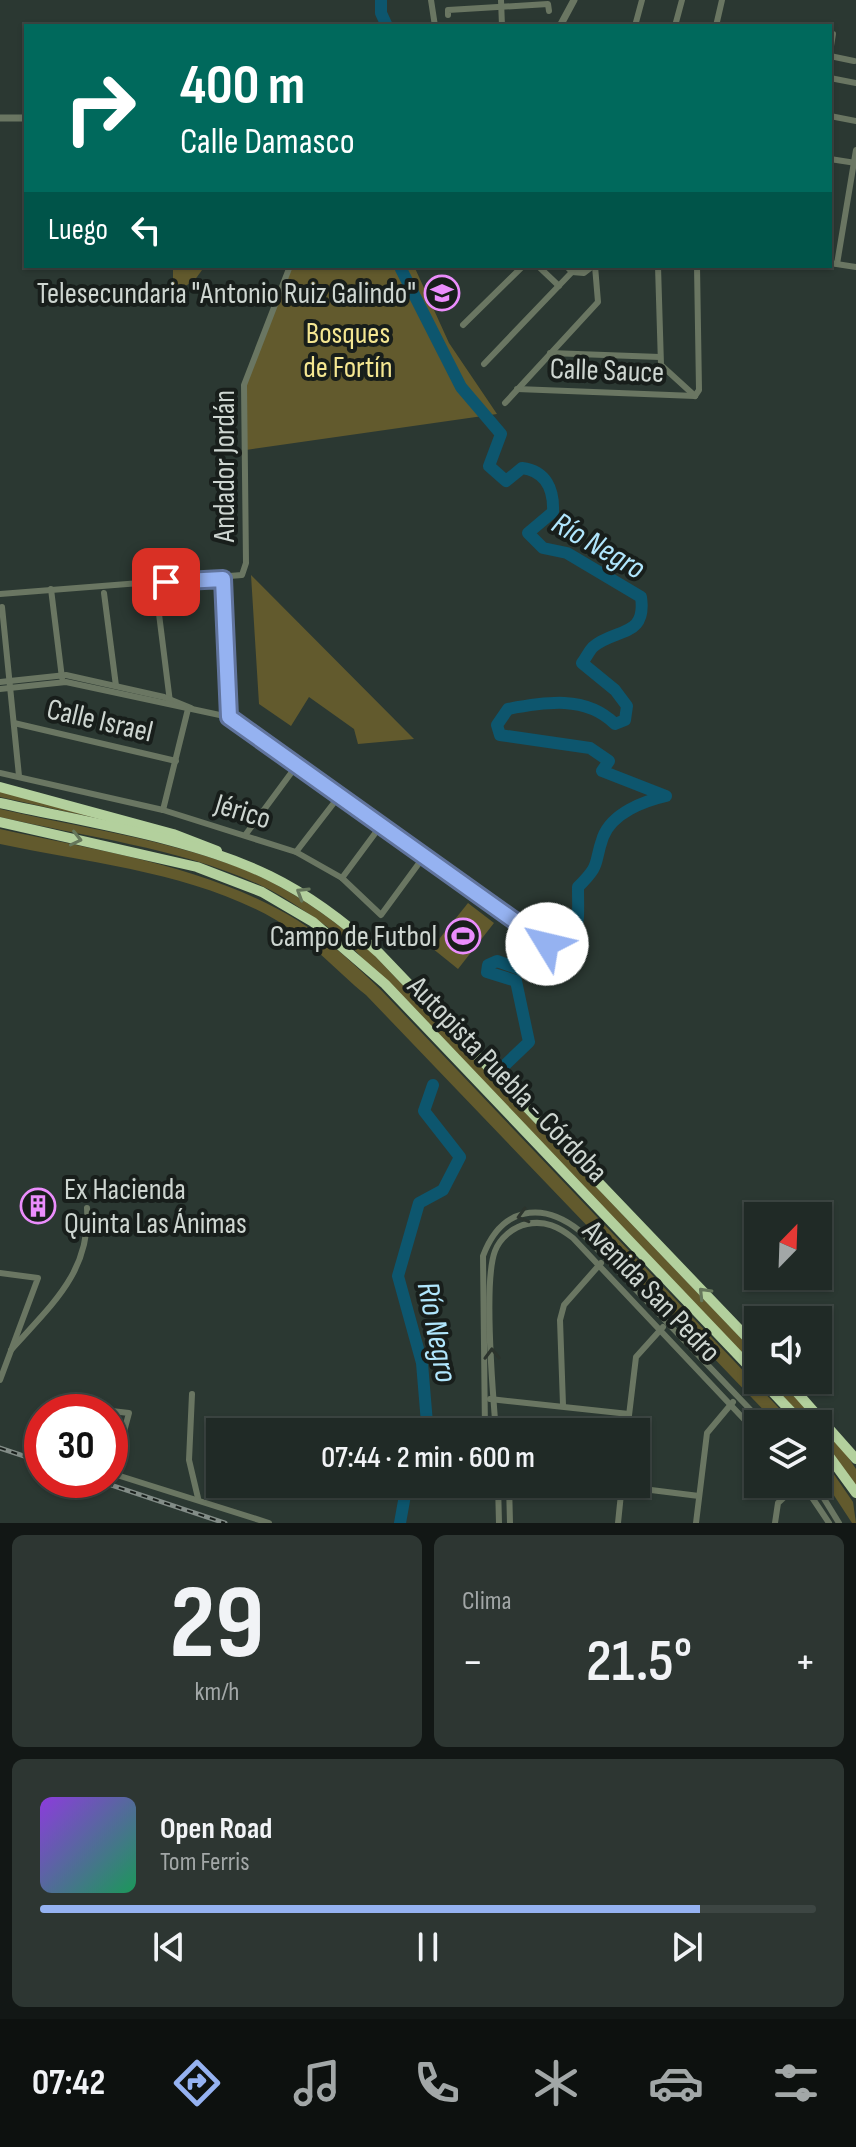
<!DOCTYPE html>
<html lang="es">
<head>
<meta charset="utf-8">
<style>
	:root { --surface:#202a26; --page:#2d3632; --text:#f1f3f6; --muted:#a2a7a7; --line:#3d4643; --accent:#95b2f1 }
	body { margin:0; font-family:"Sofia Sans Condensed",sans-serif; background:var(--page); color:var(--text); height:100vh; display:flex; flex-direction:column; font-size:30px; white-space:nowrap }
	* { box-sizing:border-box; margin:0 }
	p { font-size:26px; color:var(--muted) }
	.icon { flex:none; width:44px; height:44px; fill:none; stroke:currentColor; stroke-width:2; stroke-linecap:round; stroke-linejoin:round }
	.map { position:relative; height:1523px; overflow:hidden }
	.details { display:flex; flex-direction:column; gap:12px; padding:12px; background:#121715; flex:1 }
	.details>* { flex:none }
	.banner { position:absolute; left:24px; top:24px; width:808px; height:244px; border-radius:0px; box-shadow:0 2px 6px #0004,0 0 0 2px var(--line); background:#00695c; color:#fff; overflow:hidden }
	.needle { width:52px; rotate:23deg }
	.tools { position:absolute; left:744px; top:1202px; display:grid; gap:16px }
	.tools a { display:grid; place-items:center; width:88px; height:88px; border-radius:0px; background:var(--surface); box-shadow:0 2px 6px #0004,0 0 0 2px var(--line); font-size:40px }
	.speed { position:absolute; left:24px; top:1394px; display:flex; gap:16px; font-size:40px; font-weight:700; text-align:center }
	.speed>* { display:grid; place-content:center; width:104px; height:104px; border-radius:50%; background:var(--surface); box-shadow:0 2px 6px #0004,0 0 0 2px var(--line); line-height:1 }
	.speed .limit { border:12px solid #d22; background:#fff; color:#111 }
	.pin { position:absolute; display:grid; place-items:center; width:68px; height:68px; color:#fff; margin:-34px; border-radius:16px; box-shadow:0 4px 12px #0006 }
	.me { position:absolute; width:88px; margin:-44px; rotate:306deg; stroke-linejoin:round; filter:drop-shadow(0 0 6px #0008) }
	.turn { display:flex; align-items:center; gap:28px; height:168px; padding:0 24px; font-size:36px }
	.turn .icon { width:104px; height:104px; stroke-width:2.5 }
	.turn b { display:block; font-size:56px; line-height:68px }
	.then { display:flex; align-items:center; height:76px; padding:0 24px; background:#0003; gap:16px; font-size:30px }
	.big { font-size:60px; font-weight:600; line-height:1.1 }
	.details .widget { flex:1; display:flex; flex-direction:column; justify-content:center; gap:12px; min-width:0; padding:0 28px; border-radius:12px; background:var(--page) }
	.details .dial { align-items:center; gap:0 }
	.dial b { font-size:104px; line-height:1 }
	.song { display:flex; align-items:center; gap:24px }
	.cover { width:96px; height:96px; border-radius:12px; background:linear-gradient(135deg,hsl(270 70% 55%),hsl(150 70% 35%)) }
	.played { height:8px; border-radius:4px; background:linear-gradient(90deg,var(--accent) 85%,var(--line) 85%) }
	.keys { display:flex; justify-content:space-around; direction:ltr }
	.heat { display:flex; justify-content:space-between; align-items:center; font-size:44px; direction:ltr }
	.details .tiles { flex:1; display:grid; gap:12px; grid-template-columns:1fr 1fr }
	.widget:last-child { grid-column:span 2 }
	.trip { position:absolute; left:206px; top:1418px; width:444px; height:80px; border-radius:0px; background:var(--surface); box-shadow:0 2px 6px #0004,0 0 0 2px var(--line); font-weight:600; line-height:80px; text-align:center }
	.tab-bar { display:flex; height:128px; justify-content:space-around; align-items:center; background:#0d110f; color:var(--muted) }
	.tab-bar .icon { width:56px; height:56px }
	.tab-bar .on { color:var(--accent) }
	.tab-bar b { font-size:36px; color:var(--text) }
	.map>svg:first-child { display:block }
</style>
</head>
<body>
<div class="map">
<svg width="856" height="1523" viewBox="0 0 856 1523">
	<rect width="100%" height="100%" fill="#2b3832"/>
	<g fill="#625a2d">
		<path d="M 173,266 L 205,266 L 194,281 L 173,293 Z"/>
		<path d="M 290,266 L 414,266 L 449,343 L 497,414 L 246,450 L 246,373 Z"/>
		<path d="M 251,575 L 414,739 L 358,744 L 354,729 L 309,697 L 291,726 L 259,704 Z"/>
		<path d="M 0,791 L 141,828 L 0,797 Z"/>
		<path d="M 0,809 C 78,827 163,839 238,867 C 289,887 332,918 372,953 L 758,1356 L 758,1370 L 343,938 C 316,919 290,899 260,885 C 180,848 86,837 0,817 Z"/>
		<path d="M 0,829 C 99,851 209,866 297,920 C 329,940 355,965 382,991 L 794,1424 L 777,1424 L 366,995 C 336,971 309,939 276,920 C 193,872 93,864 0,844 Z"/>
		<path d="M 468,903 L 494,923 L 458,969 L 432,948 Z"/>
		<path d="M 767,1380 L 781,1380 L 846,1454 L 856,1469 L 856,1487 L 818,1434 L 818,1424 L 809,1424 Z"/>
		<path d="M 818,1451 L 853,1502 L 856,1523 L 852,1523 L 818,1471 Z"/>
	</g>
	<g fill="none" stroke-linecap="round" stroke-linejoin="round">
		<g stroke="#0d566e" stroke-width="12">
			<path d="M 381,0 L 381,13 L 387,26"/>
			<path d="M 404,266 L 401,269 L 461,387 L 501,434 L 489,466 L 506,481 L 522,468 C 546,471 554,489 553,512 L 528,533 L 543,548 L 567,553 L 641,597 C 647,638 615,628 593,647 C 589,651 586,658 582,663 L 615,690 L 627,706 L 625,720 L 615,724 C 586,695 545,702 508,709 L 497,725 L 500,735 L 590,748 L 609,761 L 602,771 L 666,796 C 644,801 612,813 603,837 C 593,865 602,863 578,887 C 578,925 582,935 552,962 L 538,962 L 525,971 L 497,961 L 488,965 L 487,972 L 516,981 L 529,1042 L 505,1065"/>
			<path d="M 421,1432 L 427,1423 L 422,1363 L 398,1276 L 419,1203 L 443,1190 L 460,1157 L 424,1111 L 433,1085"/>
			<path d="M 400,1523 L 407,1484"/>
		</g>
		<g stroke="#6a7662" stroke-width="6">
			<path d="M 431,0 L 435,26"/>
			<path d="M 501,0 L 502,26"/>
			<path d="M 448,15 L 448,10 L 548,4 L 549,11"/>
			<path d="M 635,26 L 642,0"/>
			<path d="M 675,26 L 682,0"/>
			<path d="M 716,26 L 722,0"/>
			<path d="M 830,52 L 833,34"/>
			<path d="M 830,56 L 854,61"/>
			<path d="M 830,78 L 856,83"/>
			<path d="M 830,116 L 856,121"/>
			<path d="M 830,159 L 856,163"/>
			<path d="M 830,263 L 856,267"/>
			<path d="M 837,264 L 856,150"/>
			<path d="M 538,266 L 559,286"/>
			<path d="M 566,266 L 572,272 L 584,273 L 593,266"/>
			<path d="M 658,266 L 661,365 L 695,396"/>
			<path d="M 463,325 L 523,266"/>
			<path d="M 550,353 L 660,357"/>
			<path d="M 484,364 L 572,272"/>
			<path d="M 517,389 L 695,396"/>
			<path d="M 695,396 L 699,390 L 697,266"/>
			<path d="M 505,403 L 598,302 L 595,266"/>
			<path d="M 223,579 L 229,717"/>
			<path d="M 51,589 L 62,678"/>
			<path d="M 104,593 L 116,686"/>
			<path d="M 0,594 L 242,575 L 246,563 L 244,385 L 290,266"/>
			<path d="M 157,598 L 170,702"/>
			<path d="M 2,607 L 19,776"/>
			<path d="M 0,682 L 66,675 L 164,697 L 191,708"/>
			<path d="M 0,689 L 66,682 L 229,717 L 547,944"/>
			<path d="M 14,723 L 176,761"/>
			<path d="M 0,773 L 163,810 L 296,852 L 342,878 L 381,915 L 425,855"/>
			<path d="M 163,810 L 188,709"/>
			<path d="M 246,834 L 297,765"/>
			<path d="M 296,852 L 340,795"/>
			<path d="M 342,878 L 382,824"/>
			<path d="M 0,1273 L 38,1278 L 0,1380"/>
			<path d="M 11,1350 C 51,1305 91,1272 87,1208"/>
			<path d="M 192,1394 L 189,1460 L 198,1498"/>
			<path d="M 490,1399 L 629,1414"/>
			<path d="M 563,1405 L 560,1320 L 564,1305 L 601,1263"/>
			<path d="M 68,1406 L 129,1413 L 115,1465 L 120,1476 L 269,1523"/>
			<path d="M 485,1432 L 483,1256 C 501,1208 541,1200 580,1231 L 764,1424"/>
			<path d="M 496,1432 C 493,1395 483,1282 495,1251 C 500,1238 513,1227 527,1224 C 545,1220 559,1227 573,1238 L 758,1434"/>
			<path d="M 627,1432 L 636,1357 L 663,1327"/>
			<path d="M 498,1484 L 499,1523"/>
			<path d="M 509,1484 L 510,1523"/>
			<path d="M 603,1484 L 699,1496"/>
			<path d="M 803,1484 L 829,1523"/>
			<path d="M 815,1484 L 839,1523"/>
			<path d="M 618,1523 L 622,1484"/>
			<path d="M 696,1523 L 707,1433 L 733,1402"/>
			<path d="M 775,1523 L 778,1503 L 798,1484"/>
		</g>
		<g stroke="#6a7662" stroke-width="7">
			<path d="M 560,26 L 574,0"/>
			<path d="M 0,118 L 26,118"/>
		</g>
		<g stroke="#b3d09d" stroke-width="10">
			<path d="M 0,787 L 173,834 L 217,851"/>
			<path d="M 0,803 C 84,822 193,838 270,876 C 311,896 346,923 379,953 L 758,1349"/>
			<path d="M 0,822 L 197,867 L 262,892 L 313,922 L 385,984 L 758,1376"/>
			<path d="M 761,1380 L 803,1424"/>
			<path d="M 786,1380 L 856,1459"/>
			<path d="M 818,1441 L 856,1493"/>
		</g>
		<g stroke="#828c87" stroke-width="5">
			<g id="rail">
				<path d="M 0,1448 L 42,1462"/>
				<path d="M 96,1480 L 225,1523"/>
			</g>
		</g>
		<use href="#rail" stroke="#181e1b" stroke-width="2" stroke-dasharray="6" stroke-linecap="butt"/>
	</g>
	<defs><path id="oneway-chevron" d="M-2-3.5L2.5 0L-2 3.5" fill="none" stroke-width="1.6" stroke-linecap="round" stroke-linejoin="round" transform="scale(2)"/></defs>
	<g stroke="#66775c">
		<use href="#oneway-chevron" transform="translate(76 839) rotate(13)"/>
		<use href="#oneway-chevron" transform="translate(302 893) rotate(-148)"/>
		<use href="#oneway-chevron" transform="translate(704 1293) rotate(-134)"/>
	</g>
	<g stroke="#2c342d">
		<use href="#oneway-chevron" transform="translate(523 1216) rotate(164)"/>
		<use href="#oneway-chevron" transform="translate(492 1354) rotate(-91)"/>
	</g>
	<g fill="none" stroke-linecap="round" stroke-linejoin="round">
		<g stroke="#61749d" stroke-width="20">
			<path id="route" d="M 166,582 L 223,579 L 229,717 L 547,944"/>
		</g>
		<use href="#route" stroke="#95b2f1" stroke-width="14"/>
	</g>
	<defs>
		<g id="school-ring" transform="scale(1.8)"><circle r="9.5" fill="#181e1b" stroke="#eb8dfc" stroke-width="1.5"/><path d="M0-5L7-2L0 1L-7-2ZM-4 1L0 2.5L4 1V4Q0 6-4 4Z" fill="#eb8dfc"/></g>
		<g id="stadium-ring" transform="scale(1.8)"><circle r="9.5" fill="#181e1b" stroke="#eb8dfc" stroke-width="1.5"/><path d="M0-5a6.5 5 0 1 0 0 10a6.5 5 0 1 0 0-10ZM-3.5-1.8h7v3.6h-7Z" fill="#eb8dfc"/></g>
		<g id="building-ring" transform="scale(1.8)"><circle r="9.5" fill="#181e1b" stroke="#eb8dfc" stroke-width="1.5"/><path d="M-4-6H4V6H1V3H-1V6H-4ZM-2.5-4.3h1.7v1.8h-1.7ZM.8-4.3h1.7v1.8H.8ZM-2.5-1h1.7V.8h-1.7ZM.8-1h1.7V.8H.8Z" fill="#eb8dfc"/></g>
	</defs>
	<g fill-rule="evenodd">
		<use href="#school-ring" x="442" y="293"/>
		<use href="#stadium-ring" x="463" y="936"/>
		<use href="#building-ring" x="38" y="1206"/>
	</g>
	<g text-anchor="middle" stroke-width="8" stroke-linejoin="round" paint-order="stroke">
		<g font-size="30" fill="#ced6d1" stroke="#181e1b" text-anchor="end">
			<text x="416" y="303">Telesecundaria "Antonio Ruiz Galindo"</text>
			<text x="437" y="946">Campo de Futbol</text>
			<text x="64" y="1199" text-anchor="start">Ex Hacienda<tspan x="64" dy="34">Quinta Las Ánimas</tspan></text>
		</g>
		<g font-size="30" fill="#f4e691" stroke="#181e1b">
			<text x="348" y="343">Bosques<tspan x="348" dy="34">de Fortín</tspan></text>
		</g>
		<g font-size="30" fill="#ced6d1" stroke="#181e1b">
			<text transform="translate(607 370) rotate(2)" y="10">Calle Sauce</text>
			<text transform="translate(224 466) rotate(-90)" y="10">Andador Jordán</text>
			<text transform="translate(100 720) rotate(13)" y="10">Calle Israel</text>
			<text transform="translate(243 811) rotate(17)" y="10">Jérico</text>
			<text transform="translate(508 1079) rotate(46)" y="10">Autopista Puebla - Córdoba</text>
			<text transform="translate(652 1291) rotate(46)" y="10">Avenida San Pedro</text>
		</g>
		<g font-size="32" font-style="italic" fill="#b0e6fd" stroke="#181e1b">
			<text transform="translate(599 545) rotate(30)" y="11">Río Negro</text>
			<text transform="translate(438 1332) rotate(79)" y="11">Río Negro</text>
		</g>
	</g>
</svg>
<div class="tools">
<a><svg class="needle" viewBox="-14 -14 28 28"><path d="M0-13l5 13h-10z" fill="#e53935"/><path d="M0 13l5-13h-10z" fill="#a2a7a7"/></svg></a>
<a><svg class="icon" aria-label="sound" viewBox="0 0 24 24"><path d="M4 9h4l5-4v14l-5-4H4zM17 9q2 3 0 6"/></svg></a>
<a><svg class="icon" aria-label="layers" viewBox="0 0 24 24"><path d="M12 4l9 5-9 5-9-5zM3 14l9 5 9-5"/></svg></a>
</div>
<div class="speed"><div class="limit">30</div></div>
<div class="pin" style="left:166px;top:582px;background:#d93025"><svg class="icon" aria-label="arrive" viewBox="0 0 24 24"><path d="M6 21V4h12l-3 4 3 4H6"/></svg></div>
<svg class="me" style="left:547px;top:944px" viewBox="-20 -20 40 40"><circle r="19" fill="#fff"/><path d="M0-13L10 11 0 6-10 11z" fill="#95b2f1"/></svg>
<div class="trip">07:44 · 2 min · 600 m</div>
<div class="banner">
<div class="turn"><svg class="icon" aria-label="right" viewBox="0 0 24 24"><path d="M7 20v-9h11M14 6l5 5-5 5"/></svg><div><b>400 m</b>Calle Damasco</div></div>
<div class="then">Luego<svg class="icon" aria-label="left" viewBox="0 0 24 24"><path d="M17 20v-9H6M10 6l-5 5 5 5"/></svg></div>
</div>
</div>
<section class="details">
<div class="tiles">
<div class="widget dial"><b>29</b><p>km/h</p></div>
<div class="widget"><p>Clima</p>
<div class="heat"><a>−</a><b class="big">21.5°</b><a>+</a></div>
</div>
<div class="widget">
<div class="song"><i class="cover"></i><div><b>Open Road</b><p>Tom Ferris</p></div></div>
<div class="played"></div>
<div class="keys"><svg class="icon" aria-label="previous" viewBox="0 0 24 24"><path d="M18 5L8 12l10 7zM5 5v14"/></svg><svg class="icon" aria-label="pause" viewBox="0 0 24 24"><path d="M8 5v14M16 5v14"/></svg><svg class="icon" aria-label="next" viewBox="0 0 24 24"><path d="M6 5l10 7-10 7zM19 5v14"/></svg></div>
</div>
</div>
</section>
<nav class="tab-bar">
<b>07:42</b>
<svg class="icon on" aria-label="directions" viewBox="0 0 24 24"><path d="M12 3l9 9-9 9-9-9zM9 14v-3h6M13 9l2 2-2 2"/></svg>
<svg class="icon" aria-label="music" viewBox="0 0 24 24"><path d="M9 18V5l10-2v13"/><circle cx="6" cy="18" r="3"/><circle cx="16" cy="16" r="3"/></svg>
<svg class="icon" aria-label="phone" viewBox="0 0 24 24"><path d="M5 4h4l2 5-3 2q2 4 5 5l2-3 5 2v4C11 20 4 13 5 4z"/></svg>
<svg class="icon" aria-label="climate" viewBox="0 0 24 24"><path d="M12 3v18M4 7l16 10M4 17L20 7"/></svg>
<svg class="icon" aria-label="car" viewBox="0 0 24 24"><path d="M5 17H2v-5l4-1 3-4h7l3 4 3 1v5h-3M9 17h6M6 11h13"/><circle cx="7" cy="17" r="2"/><circle cx="17" cy="17" r="2"/></svg>
<svg class="icon" aria-label="filters" viewBox="0 0 24 24"><path d="M4 7h16M4 17h16"/><circle cx="9" cy="7" r="2"/><circle cx="15" cy="17" r="2"/></svg>
</nav>
</body>
</html>
